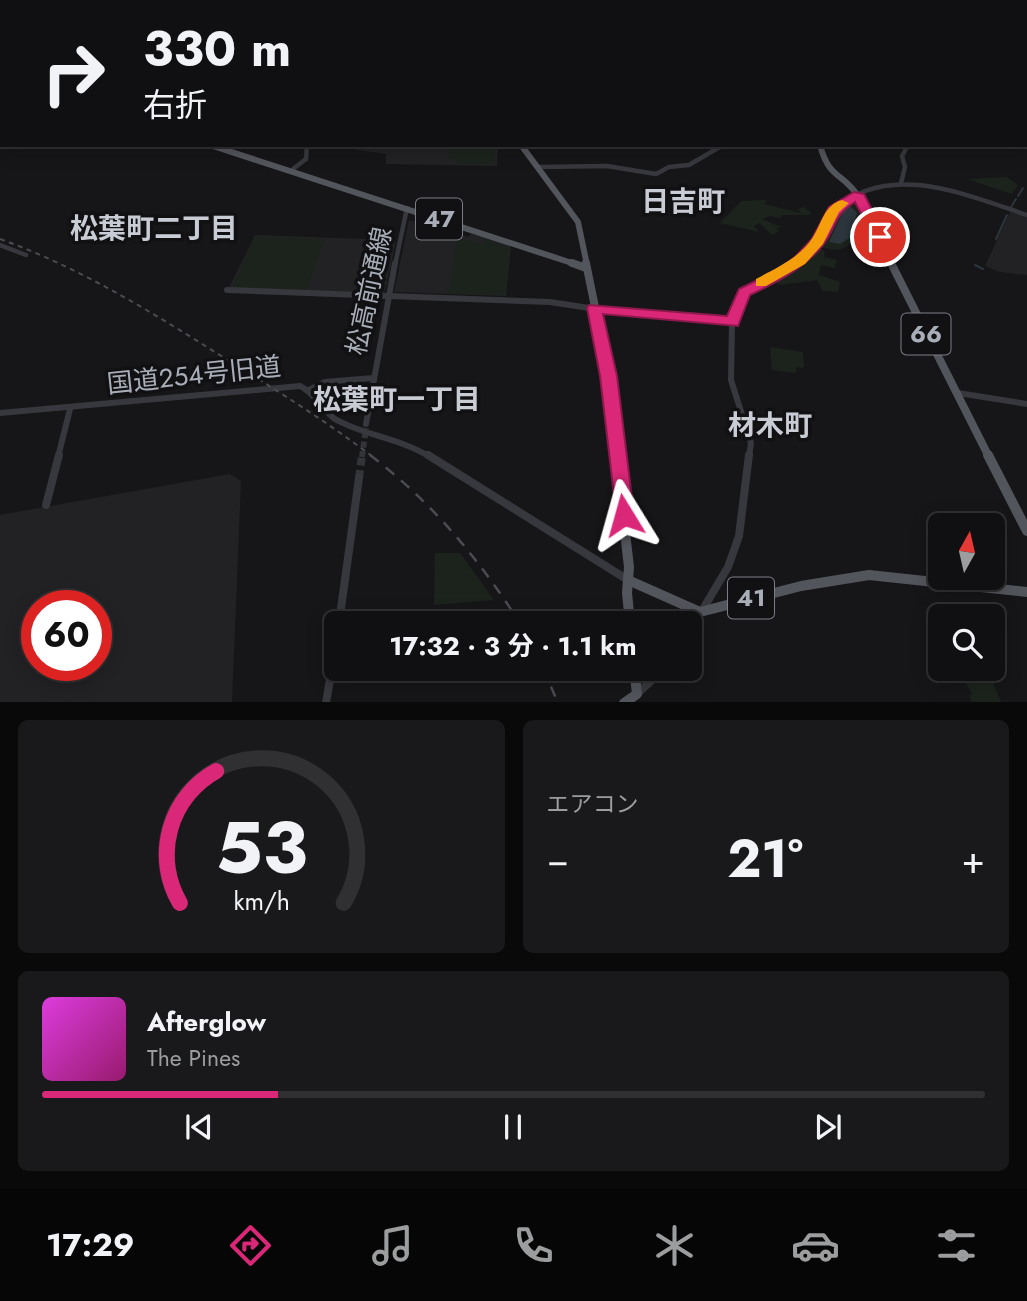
<!DOCTYPE html>
<html lang="ja">
<head>
<meta charset="utf-8">
<style>
	:root { --surface:#101012; --page:#19191b; --text:#f1f3f6; --muted:#9c9d9f; --line:#303032; --accent:#db2777 }
	body { margin:0; font-family:Jost,"Noto Sans JP",sans-serif; background:var(--page); color:var(--text); height:100vh; display:flex; flex-direction:column; font-size:26px; white-space:nowrap }
	* { box-sizing:border-box; margin:0 }
	p { font-size:23px; color:var(--muted) }
	.icon { flex:none; width:38px; height:38px; fill:none; stroke:currentColor; stroke-width:2; stroke-linecap:round; stroke-linejoin:round }
	.map { position:relative; height:702px; overflow:hidden }
	.panel { display:flex; flex-direction:column; gap:18px; padding:18px; background:#09090a; flex:1 }
	.panel>* { flex:none }
	.top-card { position:absolute; left:0px; top:0px; width:1027px; height:147px; box-shadow:0 4px 18px #0003,0 0 0 2px var(--line); background:#101012; color:var(--text); overflow:hidden }
	.needle { width:46px; rotate:8deg }
	.controls { position:absolute; left:928px; top:513px; display:grid; gap:14px }
	.controls a { display:grid; place-items:center; width:77px; height:77px; border-radius:10px; background:var(--surface); box-shadow:0 4px 18px #0003,0 0 0 2px var(--line); font-size:35px }
	.speed { position:absolute; left:21px; top:590px; display:flex; gap:14px; font-size:35px; font-weight:700; text-align:center }
	.speed>* { display:grid; place-content:center; width:91px; height:91px; border-radius:50%; background:var(--surface); box-shadow:0 4px 18px #0003,0 0 0 2px var(--line); line-height:1 }
	.speed .limit { border:10px solid #d22; background:#fff; color:#111 }
	.pin { position:absolute; display:grid; place-items:center; width:60px; height:60px; color:#fff; margin:-30px; border:4px solid #fff; border-radius:50%; box-shadow:0 2px 7px #0007 }
	.me { position:absolute; width:77px; margin:-38px; rotate:352deg; stroke-linejoin:round; filter:drop-shadow(0 0 5px #0008) }
	.turn { display:flex; align-items:center; gap:24px; height:147px; padding:0 28px; font-size:32px }
	.turn .icon { width:91px; height:91px; stroke-width:2.5 }
	.turn b { display:block; font-size:49px; line-height:60px }
	.big { font-size:52px; font-weight:700; line-height:1.1 }
	.panel .card { flex:1; display:flex; flex-direction:column; justify-content:center; gap:10px; min-width:0; padding:0 24px; border-radius:10px; background:var(--page) }
	.panel .dial { align-items:center; gap:0 }
	.dial svg { height:182px; overflow:visible; fill:none; stroke:var(--line); stroke-width:7; stroke-linecap:round; text-anchor:middle }
	.dial text { fill:var(--text); stroke:none }
	.song { display:flex; align-items:center; gap:21px }
	.cover { width:84px; height:84px; border-radius:10px; background:linear-gradient(135deg,hsl(300 70% 55%),hsl(320 70% 35%)) }
	.played { height:7px; border-radius:4px; background:linear-gradient(90deg,var(--accent) 25%,var(--line) 25%) }
	.keys { display:flex; justify-content:space-around; direction:ltr }
	.heat { display:flex; justify-content:space-between; align-items:center; font-size:38px; direction:ltr }
	.panel .tiles { flex:1; display:grid; gap:18px; grid-template-columns:1fr 1fr }
	.card:last-child { grid-column:span 2 }
	.trip { position:absolute; left:324px; top:611px; width:378px; height:70px; border-radius:10px; background:var(--surface); box-shadow:0 4px 18px #0003,0 0 0 2px var(--line); font-weight:700; line-height:70px; text-align:center }
	.dock { display:flex; height:112px; justify-content:space-around; align-items:center; background:#060607; color:var(--muted) }
	.dock .icon { width:49px; height:49px }
	.dock .current { color:var(--accent) }
	.dock b { font-size:32px; color:var(--text) }
	.map>svg:first-child { display:block }
</style>
</head>
<body>
<div class="map">
<svg width="1027" height="703" viewBox="0 0 1027 703">
	<rect width="100%" height="100%" fill="#161618"/>
	<g fill="#222225" fill-rule="evenodd">
		<path d="M 355,145 L 498,145 L 497,166 L 386,164 L 386,154 L 352,149 Z"/>
		<path d="M 1010,212 L 1027,217 L 1027,275 L 1000,272 L 985,266 Z"/>
		<path d="M 409,220 L 468,237 L 471,234 L 481,235 L 511,246 L 506,296 L 394,292 Z"/>
		<path d="M 255,235 L 393,240 L 396,242 L 385,291 L 381,294 L 229,288 Z"/>
		<path d="M 230,474 L 241,481 L 232,702 L 0,703 L 0,515 ZM 37,606 L 96,606 L 96,665 L 37,665 Z"/>
	</g>
	<g fill="#1c231d">
		<path d="M 495,145 L 494,164 L 459,164 L 457,159 L 449,158 L 450,148 L 442,146 Z"/>
		<path d="M 1007,177 L 1018,185 L 1012,194 L 967,179 Z"/>
		<path d="M 851,199 L 859,203 C 864,216 859,217 857,230 C 853,250 837,253 818,246 L 835,211 Z"/>
		<path d="M 764,200 L 767,201 L 764,204 L 801,213 L 798,209 L 803,207 L 811,212 L 810,215 L 782,215 L 780,218 L 770,216 L 762,219 L 781,227 L 776,228 L 779,231 L 772,235 L 759,223 L 754,226 L 759,232 L 720,223 L 741,201 Z"/>
		<path d="M 254,237 L 325,239 L 306,290 L 233,287 Z"/>
		<path d="M 457,239 L 484,243 L 485,239 L 509,248 L 505,295 L 448,294 Z"/>
		<path d="M 816,247 L 825,251 L 824,257 L 837,260 L 834,268 L 821,265 L 818,277 L 820,275 L 840,282 L 838,292 L 823,291 L 817,280 L 780,285 L 775,281 Z"/>
		<path d="M 770,347 L 803,352 L 804,368 L 796,367 L 796,373 L 772,370 Z"/>
		<path d="M 435,553 L 460,553 L 494,600 L 434,605 Z"/>
		<path d="M 958,669 L 987,669 L 1001,702 L 972,702 L 969,695 L 972,694 Z"/>
	</g>
	<path fill="#2c353c" d="M 850,206 L 857,213 L 851,237 L 840,244 L 829,242 L 843,212 Z"/>
	<g fill="none" stroke-linecap="round" stroke-linejoin="round">
		<g stroke="#2c353c" stroke-width="2">
			<path d="M 1018,196 L 1023,188"/>
			<path d="M 1011,207 L 1016,199"/>
			<path d="M 996,239 L 1007,215"/>
			<path d="M 975,265 L 983,269"/>
		</g>
		<path stroke="#333438" stroke-width="6" stroke-dasharray="6 3.5" stroke-linecap="butt" d="M 362,457 L 366,428"/>
		<path stroke="#333438" stroke-width="8" stroke-dasharray="8 4.5" stroke-linecap="butt" d="M 359,478 L 362,455"/>
		<g stroke="#37383d" stroke-width="3.5">
			<path d="M 15,2 L 19,0"/>
			<path d="M 238,2 L 240,0"/>
			<path d="M 682,2 L 702,0"/>
			<path d="M 844,2 L 848,0"/>
		</g>
		<g stroke="#37383d" stroke-width="4.5">
			<path d="M 538,167 L 607,166 L 656,174 L 669,167 L 689,165 L 723,145"/>
			<path d="M 293,169 L 306,159 L 307,145"/>
			<path d="M 901,183 L 905,167 L 902,156 L 907,147 L 944,145"/>
			<path d="M 0,245 L 26,255"/>
			<path d="M 395,265 L 407,208"/>
			<path d="M 794,265 C 803,257 814,249 820,238 C 826,229 828,217 836,209 C 889,160 969,196 1027,215"/>
		</g>
		<g stroke="#37383d" stroke-width="6">
			<path d="M 227,290 L 550,302 L 622,313 L 732,322"/>
			<path d="M 309,390 L 325,382 L 373,378"/>
			<path d="M 958,393 L 1027,404"/>
			<path d="M 0,413 L 300,386 C 315,393 321,409 335,419 C 362,435 400,438 430,457"/>
			<path d="M 366,424 L 395,263"/>
			<path d="M 58,457 L 70,409"/>
			<path d="M 749,457 L 751,443 L 731,380 L 732,322 L 744,292 L 796,263"/>
		</g>
		<g stroke="#37383d" stroke-width="8">
			<path d="M 428,455 L 628,580"/>
			<path d="M 46,505 L 59,455"/>
			<path d="M 339,623 L 359,478"/>
			<path d="M 690,631 L 728,567 L 739,536 L 749,455"/>
			<path d="M 638,693 L 665,668"/>
			<path d="M 326,703 L 336,644"/>
		</g>
		<path stroke="#53555c" stroke-width="4.5" d="M 417,2 L 419,0"/>
		<g stroke="#53555c" stroke-width="6">
			<path d="M 210,145 L 578,265"/>
			<path d="M 521,145 L 578,222 L 587,265"/>
			<path d="M 820,145 C 829,179 842,172 858,196 C 873,217 882,242 892,265"/>
		</g>
		<g stroke="#53555c" stroke-width="8">
			<path d="M 572,263 L 586,268"/>
			<path d="M 586,263 L 606,361 L 617,457"/>
			<path d="M 891,263 L 989,457"/>
		</g>
		<g stroke="#53555c" stroke-width="10">
			<path d="M 616,455 L 629,567 L 627,593 L 630,623"/>
			<path d="M 988,455 L 1027,531"/>
			<path d="M 628,580 L 700,612 L 801,586 L 869,575 L 1027,592"/>
			<path d="M 624,703 L 637,694 L 634,668"/>
		</g>
		<g fill="#63666e" fill-rule="evenodd">
			<path d="M 1006,0 L 1012,0 L 1014,2 L 1008,2 Z"/>
			<path d="M 1026,6 L 1027,7 L 1027,11 L 1026,10 Z"/>
		</g>
		<path stroke="#4a4c52" stroke-width="2" stroke-dasharray="5 4.5" stroke-linecap="butt" d="M 0,239 C 81,268 153,313 226,359 C 276,390 326,421 373,457"/>
		<g stroke="#4a4c52" stroke-width="2.5" stroke-dasharray="11 9" stroke-linecap="butt">
			<path d="M 370,455 C 432,502 478,558 520,623"/>
			<path d="M 543,668 L 558,703"/>
		</g>
	</g>
	<path fill="#db2777" stroke="#8e194d" stroke-width="2" d="M 854,192 L 864,194 L 886,237 L 885,240 L 875,240 L 855,202 C 832,217 838,225 823,245 C 803,269 777,282 750,295 L 738,326 L 603,314 L 617,376 L 634,515 L 631,521 L 624,524 L 617,521 L 600,376 L 587,308 L 589,305 L 727,316 L 739,289 L 776,271 L 795,257 L 812,239 L 829,207 Z"/>
	<path fill="#f59e0b" d="M 842,200 L 849,203 L 839,212 L 823,244 L 805,264 L 766,286 L 756,286 L 756,279 C 776,268 800,258 813,237 C 822,223 824,205 842,200 Z"/>
	<g text-anchor="middle" stroke-width="7" stroke-linejoin="round" paint-order="stroke">
		<g fill="#111113" stroke="#7b7e86" stroke-width="2">
			<rect x="416" y="198.5" width="46" height="41" rx="5"/>
			<rect x="901.5" y="313.5" width="49" height="41" rx="5"/>
			<rect x="728" y="577.5" width="46" height="41" rx="5"/>
		</g>
		<g font-size="24" font-weight="bold" fill="#a8adb8">
			<text x="439" y="227">47</text>
			<text x="926" y="342">66</text>
			<text x="751" y="606">41</text>
		</g>
		<g font-size="26" fill="#a8adb8" stroke="#111113">
			<text transform="translate(369 291) rotate(-78)" y="9">松高前通線</text>
			<text transform="translate(194 375) rotate(-6)" y="9">国道254号旧道</text>
		</g>
		<g font-size="28" font-weight="bold" fill="#c9ccd4" stroke="#111113">
			<text x="683" y="211">日吉町</text>
			<text x="154" y="238">松葉町二丁目</text>
			<text x="397" y="409">松葉町一丁目</text>
			<text x="770" y="435">材木町</text>
		</g>
	</g>
</svg>
<div class="controls">
<a><svg class="needle" viewBox="-14 -14 28 28"><path d="M0-13l5 13h-10z" fill="#e53935"/><path d="M0 13l5-13h-10z" fill="#9c9d9f"/></svg></a>
<a><svg class="icon" aria-label="search" viewBox="0 0 24 24"><circle cx="10" cy="10" r="6"/><path d="M15 15l6 6"/></svg></a>
</div>
<div class="speed"><div class="limit">60</div></div>
<div class="pin" style="left:880px;top:237px;background:#d93025"><svg class="icon" aria-label="arrive" viewBox="0 0 24 24"><path d="M6 21V4h12l-3 4 3 4H6"/></svg></div>
<svg class="me" style="left:624px;top:515px" viewBox="-20 -20 40 40"><path d="M0-17L14 15 0 8-14 15z" fill="#db2777" stroke="#fff" stroke-width="4"/></svg>
<div class="trip">17:32 · 3 分 · 1.1 km</div>
<div class="top-card">
<div class="turn"><svg class="icon" aria-label="right" viewBox="0 0 24 24"><path d="M7 20v-9h11M14 6l5 5-5 5"/></svg><div><b>330 m</b>右折</div></div>
</div>
</div>
<section class="panel">
<div class="tiles">
<div class="card dial"><svg viewBox="0 0 100 80">
<path d="M14 69A42 42 0 1 1 86 69"/>
<path d="M14 69A42 42 0 0 1 30 11" stroke="#db2777"/>
<text x="50" y="56" font-size="32" font-weight="700">53</text>
<text x="50" y="72" font-size="11">km/h</text>
</svg></div>
<div class="card"><p>エアコン</p>
<div class="heat"><a>−</a><b class="big">21°</b><a>+</a></div>
</div>
<div class="card">
<div class="song"><i class="cover"></i><div><b>Afterglow</b><p>The Pines</p></div></div>
<div class="played"></div>
<div class="keys"><svg class="icon" aria-label="previous" viewBox="0 0 24 24"><path d="M18 5L8 12l10 7zM5 5v14"/></svg><svg class="icon" aria-label="pause" viewBox="0 0 24 24"><path d="M8 5v14M16 5v14"/></svg><svg class="icon" aria-label="next" viewBox="0 0 24 24"><path d="M6 5l10 7-10 7zM19 5v14"/></svg></div>
</div>
</div>
</section>
<nav class="dock">
<b>17:29</b>
<svg class="icon current" aria-label="directions" viewBox="0 0 24 24"><path d="M12 3l9 9-9 9-9-9zM9 14v-3h6M13 9l2 2-2 2"/></svg>
<svg class="icon" aria-label="music" viewBox="0 0 24 24"><path d="M9 18V5l10-2v13"/><circle cx="6" cy="18" r="3"/><circle cx="16" cy="16" r="3"/></svg>
<svg class="icon" aria-label="phone" viewBox="0 0 24 24"><path d="M5 4h4l2 5-3 2q2 4 5 5l2-3 5 2v4C11 20 4 13 5 4z"/></svg>
<svg class="icon" aria-label="climate" viewBox="0 0 24 24"><path d="M12 3v18M4 7l16 10M4 17L20 7"/></svg>
<svg class="icon" aria-label="car" viewBox="0 0 24 24"><path d="M5 17H2v-5l4-1 3-4h7l3 4 3 1v5h-3M9 17h6M6 11h13"/><circle cx="7" cy="17" r="2"/><circle cx="17" cy="17" r="2"/></svg>
<svg class="icon" aria-label="filters" viewBox="0 0 24 24"><path d="M4 7h16M4 17h16"/><circle cx="9" cy="7" r="2"/><circle cx="15" cy="17" r="2"/></svg>
</nav>
</body>
</html>
